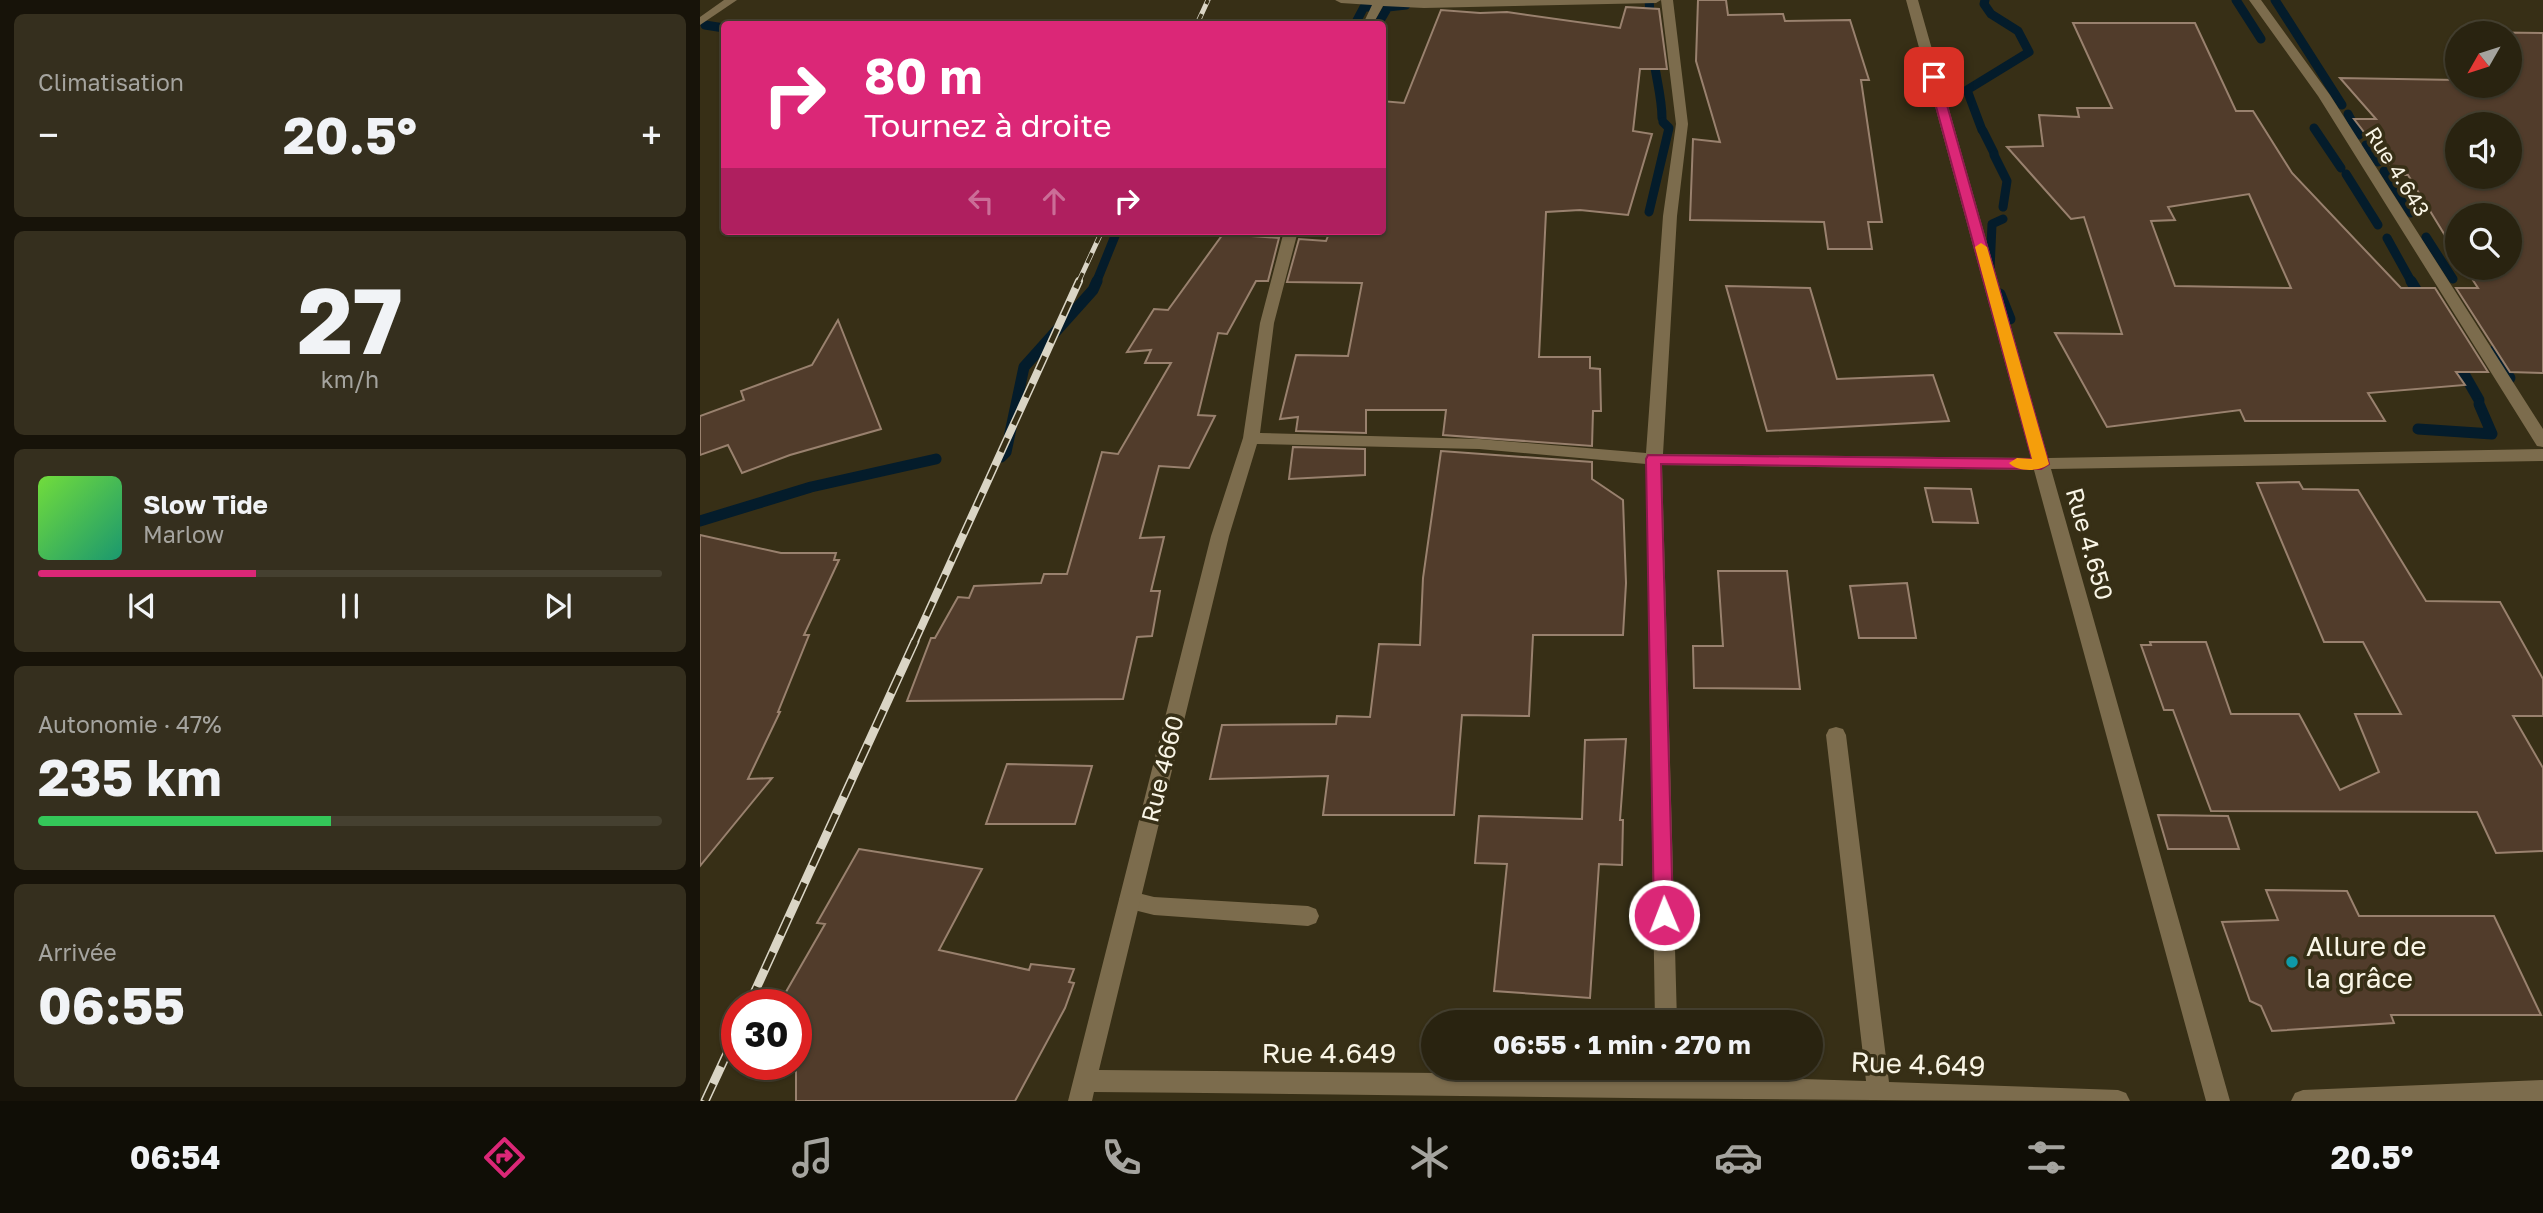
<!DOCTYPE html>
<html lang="fr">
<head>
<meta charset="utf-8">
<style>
	:root { --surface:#292310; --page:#352f1e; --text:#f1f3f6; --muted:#a5a49f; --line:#454030; --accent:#db2777 }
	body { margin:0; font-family:"Golos Text",sans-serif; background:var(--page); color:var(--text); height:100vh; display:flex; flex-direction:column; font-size:26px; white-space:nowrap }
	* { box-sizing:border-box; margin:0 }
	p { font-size:23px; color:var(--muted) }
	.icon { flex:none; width:38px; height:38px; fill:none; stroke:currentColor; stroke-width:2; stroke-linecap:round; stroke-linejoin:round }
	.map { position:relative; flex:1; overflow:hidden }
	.drawer { display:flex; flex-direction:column; gap:14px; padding:14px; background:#171309; width:700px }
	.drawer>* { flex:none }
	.hud { position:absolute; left:21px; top:21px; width:665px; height:214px; border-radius:7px; box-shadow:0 2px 5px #0004,0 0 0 2px var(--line); background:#db2777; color:#fff; overflow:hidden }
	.needle { width:46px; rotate:231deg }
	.buttons { position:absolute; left:1745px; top:21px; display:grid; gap:14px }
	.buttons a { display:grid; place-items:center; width:77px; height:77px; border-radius:50%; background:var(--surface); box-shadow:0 2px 5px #0004,0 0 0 2px var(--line); font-size:35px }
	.speed { position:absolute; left:21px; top:989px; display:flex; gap:14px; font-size:35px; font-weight:700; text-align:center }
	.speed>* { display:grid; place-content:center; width:91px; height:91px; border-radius:50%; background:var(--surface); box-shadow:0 2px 5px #0004,0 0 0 2px var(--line); line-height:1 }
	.speed .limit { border:10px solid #d22; background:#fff; color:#111 }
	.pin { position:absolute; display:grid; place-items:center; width:60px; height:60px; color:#fff; margin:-30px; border-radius:14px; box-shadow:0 4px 10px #0006 }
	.me { position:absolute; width:77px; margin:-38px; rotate:359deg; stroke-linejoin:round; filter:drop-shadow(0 0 5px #0008) }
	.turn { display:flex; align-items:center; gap:24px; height:147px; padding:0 28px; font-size:32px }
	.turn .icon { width:91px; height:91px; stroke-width:2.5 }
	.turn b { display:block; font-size:49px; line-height:60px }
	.lanes { display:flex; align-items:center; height:66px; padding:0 28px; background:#0003; justify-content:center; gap:35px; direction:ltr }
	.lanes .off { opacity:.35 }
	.big { font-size:52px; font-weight:700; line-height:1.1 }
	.drawer .card { flex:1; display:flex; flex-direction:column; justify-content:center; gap:10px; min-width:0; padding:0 24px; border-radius:10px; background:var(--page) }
	.drawer .dial { align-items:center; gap:0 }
	.dial b { font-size:91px; line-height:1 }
	.song { display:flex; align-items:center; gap:21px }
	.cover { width:84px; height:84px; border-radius:10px; background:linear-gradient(135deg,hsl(100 70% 55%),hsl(160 70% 35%)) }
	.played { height:7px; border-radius:4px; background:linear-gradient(90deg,var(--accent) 35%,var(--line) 35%) }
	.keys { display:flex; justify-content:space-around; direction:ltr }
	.heat { display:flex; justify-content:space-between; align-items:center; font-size:38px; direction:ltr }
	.charge { height:10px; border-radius:5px; background:linear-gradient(90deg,#34c759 47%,var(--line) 0) }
	.trip { position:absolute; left:721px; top:1010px; width:402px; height:70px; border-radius:35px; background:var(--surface); box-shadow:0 2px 5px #0004,0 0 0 2px var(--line); font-weight:700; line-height:70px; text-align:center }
	.menu { display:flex; height:112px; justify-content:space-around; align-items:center; background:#100e06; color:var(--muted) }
	.menu .icon { width:49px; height:49px }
	.menu .selected { color:var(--accent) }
	.menu b { font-size:32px; color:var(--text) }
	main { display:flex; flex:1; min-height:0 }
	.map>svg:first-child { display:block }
</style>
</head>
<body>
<main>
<section class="drawer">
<div class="card"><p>Climatisation</p>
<div class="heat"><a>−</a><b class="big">20.5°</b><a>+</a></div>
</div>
<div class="card dial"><b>27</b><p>km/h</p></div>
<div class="card">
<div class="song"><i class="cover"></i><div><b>Slow Tide</b><p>Marlow</p></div></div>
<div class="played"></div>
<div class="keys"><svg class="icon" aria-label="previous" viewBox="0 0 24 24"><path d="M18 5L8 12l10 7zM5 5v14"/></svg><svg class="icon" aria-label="pause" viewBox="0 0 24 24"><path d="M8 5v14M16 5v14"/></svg><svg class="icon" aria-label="next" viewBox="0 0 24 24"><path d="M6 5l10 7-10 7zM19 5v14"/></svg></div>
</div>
<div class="card"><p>Autonomie · 47%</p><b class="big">235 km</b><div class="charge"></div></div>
<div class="card"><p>Arrivée</p><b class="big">06:55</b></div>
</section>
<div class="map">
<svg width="1843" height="1101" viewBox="0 0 1843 1101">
	<rect width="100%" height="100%" fill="#372f16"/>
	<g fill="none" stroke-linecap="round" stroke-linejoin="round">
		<g stroke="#041c2b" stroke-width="9">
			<path d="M 949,0 L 951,24"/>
			<path d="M 1536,0 L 1561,39"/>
			<path d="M 1575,0 L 1642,105"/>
			<path d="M 655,24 L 664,7 L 676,7"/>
			<path d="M 678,24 L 688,7 L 706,5"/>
			<path d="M 5,25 L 24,28"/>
			<path d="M 953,53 C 955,75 962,96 962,118"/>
			<path d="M 1648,114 L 1659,135"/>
			<path d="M 1614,128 L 1641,168"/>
			<path d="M 1282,130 L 1267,90 L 1329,52 L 1318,31 L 1291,14 L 1284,4 L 1285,0"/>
			<path d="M 1283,131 L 1294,153"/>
			<path d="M 1666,145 L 1678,162"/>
			<path d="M 1294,155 L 1307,181 L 1303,207"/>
			<path d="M 1684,171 L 1711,213"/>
			<path d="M 1646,174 L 1678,225"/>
			<path d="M 949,212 L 969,128 L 963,122"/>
			<path d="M 1726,237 L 1753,279"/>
			<path d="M 1687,238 L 1712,283"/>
			<path d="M 1290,270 L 1292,224 L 1303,219"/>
			<path d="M 396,283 L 417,231"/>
		</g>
		<g stroke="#041c2b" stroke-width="11">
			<path d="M 1711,281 L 1717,291"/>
			<path d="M 1300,294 L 1310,319"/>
			<path d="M 1794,351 L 1810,378"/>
			<path d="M 1755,358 L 1779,400"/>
			<path d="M 1718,429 L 1792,434 L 1779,404"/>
			<path d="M 301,457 L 306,452 L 324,367 L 393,290 L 397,281"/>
			<path d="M 0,521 L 111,487 L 236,459"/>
		</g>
	</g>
	<g fill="#513c2b" stroke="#99816e" stroke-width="2" fill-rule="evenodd">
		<path d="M 998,0 L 1026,0 L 1028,15 L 1083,14 L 1085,21 L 1150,20 L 1169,80 L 1161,80 L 1182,222 L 1168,222 L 1172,249 L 1128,249 L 1124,222 L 990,220 L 993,139 L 1020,142 L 996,61 Z"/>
		<path d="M 926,7 L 959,9 L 967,69 L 940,69 L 933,131 L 952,134 L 928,215 L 880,210 L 846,212 L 839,357 L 890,357 L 890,368 L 900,369 L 901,411 L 893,411 L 892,446 L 743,435 L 746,410 L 666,410 L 666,433 L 596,431 L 598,417 L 580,419 L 596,355 L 648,356 L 662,283 L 587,282 L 599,239 L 626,241 L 630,231 L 682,231 L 682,101 L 704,103 L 741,10 L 780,13 L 807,12 L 920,28 Z"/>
		<path d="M 1373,23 L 1495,23 L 1536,111 L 1553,111 L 1592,173 L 1701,288 L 1735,288 L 1788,372 L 1756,372 L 1765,385 L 1668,393 L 1685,421 L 1545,421 L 1540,410 L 1407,427 L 1355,333 L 1422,334 L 1384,217 L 1371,219 L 1307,147 L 1343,146 L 1339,115 L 1379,117 L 1377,108 L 1412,108 ZM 1549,194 L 1591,288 L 1475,286 L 1451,221 L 1475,220 L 1468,207 Z"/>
		<path d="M 1763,32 L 1843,33 L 1843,373 L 1810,372 L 1756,288 L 1778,288 L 1765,268 L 1810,268 L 1810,215 L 1757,215 L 1757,255 L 1708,175 L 1697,175 L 1654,119 L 1676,119 L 1640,78 L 1757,80 L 1757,86 L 1810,86 L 1810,33 ZM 1757,124 L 1810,124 L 1810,177 L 1757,177 Z"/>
		<path d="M 523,234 L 579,238 L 568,281 L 556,281 L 527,334 L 518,333 L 498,415 L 515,416 L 489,468 L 459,466 L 440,538 L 464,537 L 451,591 L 460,591 L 452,636 L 437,637 L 423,699 L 207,701 L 231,638 L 235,638 L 258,597 L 269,598 L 274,586 L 341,583 L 344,574 L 367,574 L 402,452 L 418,454 L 471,363 L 445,363 L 451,350 L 427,352 L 454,309 L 468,310 Z"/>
		<path d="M 1026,286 L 1110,288 L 1137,379 L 1233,375 L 1249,421 L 1067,431 Z"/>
		<path d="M 138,320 L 181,429 L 90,455 L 42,473 L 28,445 L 0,455 L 0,416 L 44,400 L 41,391 L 112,365 Z"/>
		<path d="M 593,447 L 665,449 L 665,475 L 589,479 Z"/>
		<path d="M 741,451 L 892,462 L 892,479 L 923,500 L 926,583 L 923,635 L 833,635 L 829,716 L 762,715 L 754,815 L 623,815 L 628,776 L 510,779 L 522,725 L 636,724 L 637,716 L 670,717 L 679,644 L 720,645 L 723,578 Z"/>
		<path d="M 1599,482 L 1603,489 L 1658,490 L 1726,601 L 1800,602 L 1843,679 L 1843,716 L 1813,716 L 1843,768 L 1843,851 L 1796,853 L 1777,812 L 1511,811 L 1473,710 L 1464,710 L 1441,645 L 1451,645 L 1450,642 L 1506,642 L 1531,714 L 1599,714 L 1640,790 L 1679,772 L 1655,714 L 1701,714 L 1663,642 L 1624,642 L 1557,483 Z"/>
		<path d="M 1225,488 L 1271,489 L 1278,523 L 1233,522 Z"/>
		<path d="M 0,535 L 81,553 L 136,553 L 134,560 L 139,560 L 104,635 L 109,635 L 78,712 L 80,712 L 48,779 L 72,778 L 0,866 Z"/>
		<path d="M 1018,571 L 1087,571 L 1100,689 L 994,688 L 993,646 L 1023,646 Z"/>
		<path d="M 1207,583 L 1216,638 L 1159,638 L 1150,586 Z"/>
		<path d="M 926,739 L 920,820 L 923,820 L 922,865 L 899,864 L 890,998 L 794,991 L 807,864 L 775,863 L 779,816 L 882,819 L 885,740 Z"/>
		<path d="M 307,764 L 392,766 L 375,824 L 286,824 Z"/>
		<path d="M 1458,815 L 1528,816 L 1539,849 L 1468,849 Z"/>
		<path d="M 159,849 L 282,869 L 239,950 L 329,970 L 331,964 L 374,969 L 369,982 L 374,983 L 365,1008 L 315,1101 L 96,1101 L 96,1004 L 79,1004 L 125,924 L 117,923 Z"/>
		<path d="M 1566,890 L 1647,891 L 1659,916 L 1794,916 L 1841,1015 L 1691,1015 L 1694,1023 L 1572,1031 L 1561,1006 L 1550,1001 L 1522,922 L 1578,920 Z"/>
	</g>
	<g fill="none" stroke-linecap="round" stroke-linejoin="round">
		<path fill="#7c6c4d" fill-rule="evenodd" d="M 430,891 L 454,897 L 608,906 L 616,909 L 619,916 L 616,923 L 608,926 L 454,915 L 422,907 L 419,900 L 422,893 Z"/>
		<g fill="#7c6c4d" fill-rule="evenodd">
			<path d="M 24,0 L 37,0 L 0,25 L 0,17 Z"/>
			<path d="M 635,0 L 973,0 L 988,124 L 977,216 L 963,454 L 1331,458 L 1206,0 L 1218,0 L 1348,458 L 1843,449 L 1843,461 L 1351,469 L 1530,1101 L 1506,1101 L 1334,470 L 962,465 L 977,1022 L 955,1022 L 946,464 L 779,449 L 557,444 L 529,536 L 399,1070 L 967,1075 L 1166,1081 L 1126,735 L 1129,729 L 1136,727 L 1143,729 L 1146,735 L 1189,1082 L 1418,1090 L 1426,1093 L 1430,1101 C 1084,1101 739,1095 394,1092 L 392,1101 L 368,1101 L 511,536 L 543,438 L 560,323 L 584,231 L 598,231 L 574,323 L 560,433 L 779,439 L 946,453 L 963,216 L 976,124 L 961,0 L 956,3 L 724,8 L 683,6 L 673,24 L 663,24 L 672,5 L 641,3 Z"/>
			<path d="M 1549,0 L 1561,0 L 1630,95 L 1843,429 L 1843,447 L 1837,446 L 1618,96 Z"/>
			<path d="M 1843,1080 L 1843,1101 L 1591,1101 L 1595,1093 L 1603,1090 Z"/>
		</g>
		<g stroke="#dad5c5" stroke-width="5">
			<g id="rail-far2">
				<path d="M 497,24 L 508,0"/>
				<path d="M 378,283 L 402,231"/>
			</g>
		</g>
		<g stroke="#dad5c5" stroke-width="8">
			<path id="rail-far1" d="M 214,643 L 379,281"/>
		</g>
		<g stroke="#dad5c5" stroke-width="9">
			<g id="rail">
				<path d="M 49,1004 L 215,641"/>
				<path d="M 5,1101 L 37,1032"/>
			</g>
		</g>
		<use href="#rail-far2" stroke="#372f16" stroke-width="3.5" stroke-dasharray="11" stroke-linecap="butt"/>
		<use href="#rail-far1" stroke="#372f16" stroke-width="5" stroke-dasharray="15" stroke-linecap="butt"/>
		<use href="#rail" stroke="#372f16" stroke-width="6" stroke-dasharray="19" stroke-linecap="butt"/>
	</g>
	<path fill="#db2777" stroke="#8e194d" stroke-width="2" d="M 1230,75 L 1239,77 L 1349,464 L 1341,469 L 961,464 L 973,915 L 970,921 L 964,923 L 957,921 L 954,915 L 946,459 L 948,455 L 1332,459 L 1228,77 Z"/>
	<path fill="#f59e0b" d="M 1281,243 L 1287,247 L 1349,464 C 1340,472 1317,472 1309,463 L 1317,458 L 1332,459 L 1275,247 Z"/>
	<circle fill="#0f9aa8" stroke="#372f16" stroke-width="2.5" cx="1592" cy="962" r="7"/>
	<g text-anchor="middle" stroke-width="7" stroke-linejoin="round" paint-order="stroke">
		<g font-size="21" fill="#f9f5e6" stroke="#372f16">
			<text transform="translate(1697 172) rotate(58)" y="7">Rue 4.643</text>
		</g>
		<g font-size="24" fill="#f9f5e6" stroke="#372f16">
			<text transform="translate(1389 544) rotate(74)" y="8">Rue 4.650</text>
			<text transform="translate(463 769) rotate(-76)" y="8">Rue 4660</text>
		</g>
		<g font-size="28" fill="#f9f5e6" stroke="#372f16" text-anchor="start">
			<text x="1606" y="956">Allure de<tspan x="1606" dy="32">la grâce</tspan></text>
		</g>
		<g font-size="28" fill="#f9f5e6" stroke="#372f16">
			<text x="629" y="1063">Rue 4.649</text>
			<text transform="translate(1218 1064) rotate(2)" y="10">Rue 4.649</text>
		</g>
	</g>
</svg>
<div class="buttons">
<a><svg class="needle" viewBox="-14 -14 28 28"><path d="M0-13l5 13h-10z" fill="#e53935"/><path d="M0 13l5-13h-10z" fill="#a5a49f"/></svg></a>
<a><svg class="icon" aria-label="sound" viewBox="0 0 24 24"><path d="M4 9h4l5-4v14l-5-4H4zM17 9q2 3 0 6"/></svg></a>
<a><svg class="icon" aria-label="search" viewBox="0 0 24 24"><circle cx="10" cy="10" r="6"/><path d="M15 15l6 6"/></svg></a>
</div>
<div class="speed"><div class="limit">30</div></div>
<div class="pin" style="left:1234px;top:77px;background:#d93025"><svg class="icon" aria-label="arrive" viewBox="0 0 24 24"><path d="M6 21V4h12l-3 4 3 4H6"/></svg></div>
<svg class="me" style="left:964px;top:915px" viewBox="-20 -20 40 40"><circle r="17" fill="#db2777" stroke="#fff" stroke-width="3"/><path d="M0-11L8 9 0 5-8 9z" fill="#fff"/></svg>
<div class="trip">06:55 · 1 min · 270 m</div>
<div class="hud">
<div class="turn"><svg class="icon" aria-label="right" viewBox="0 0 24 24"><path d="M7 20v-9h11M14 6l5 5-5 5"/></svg><div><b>80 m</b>Tournez à droite</div></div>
<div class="lanes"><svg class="icon off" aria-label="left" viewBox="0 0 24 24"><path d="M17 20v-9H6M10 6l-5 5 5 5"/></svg><svg class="icon off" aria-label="ahead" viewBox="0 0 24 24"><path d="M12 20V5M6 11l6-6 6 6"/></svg><svg class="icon" aria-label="right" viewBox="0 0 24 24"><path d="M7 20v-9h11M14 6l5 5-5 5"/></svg></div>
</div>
</div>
</main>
<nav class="menu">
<b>06:54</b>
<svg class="icon selected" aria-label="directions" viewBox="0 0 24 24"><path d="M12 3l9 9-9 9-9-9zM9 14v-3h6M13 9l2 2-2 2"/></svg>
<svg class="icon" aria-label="music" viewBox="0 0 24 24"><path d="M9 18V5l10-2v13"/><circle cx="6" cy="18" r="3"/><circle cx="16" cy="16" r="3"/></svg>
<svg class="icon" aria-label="phone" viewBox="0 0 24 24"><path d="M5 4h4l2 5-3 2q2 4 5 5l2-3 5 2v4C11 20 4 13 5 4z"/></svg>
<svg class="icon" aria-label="climate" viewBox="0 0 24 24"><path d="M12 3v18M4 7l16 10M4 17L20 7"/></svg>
<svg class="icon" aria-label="car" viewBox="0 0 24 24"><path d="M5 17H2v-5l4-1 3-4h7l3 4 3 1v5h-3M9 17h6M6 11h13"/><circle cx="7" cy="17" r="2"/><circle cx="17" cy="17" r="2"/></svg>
<svg class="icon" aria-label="filters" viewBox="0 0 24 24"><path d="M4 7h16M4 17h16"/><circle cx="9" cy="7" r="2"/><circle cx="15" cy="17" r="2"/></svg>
<b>20.5°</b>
</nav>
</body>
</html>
